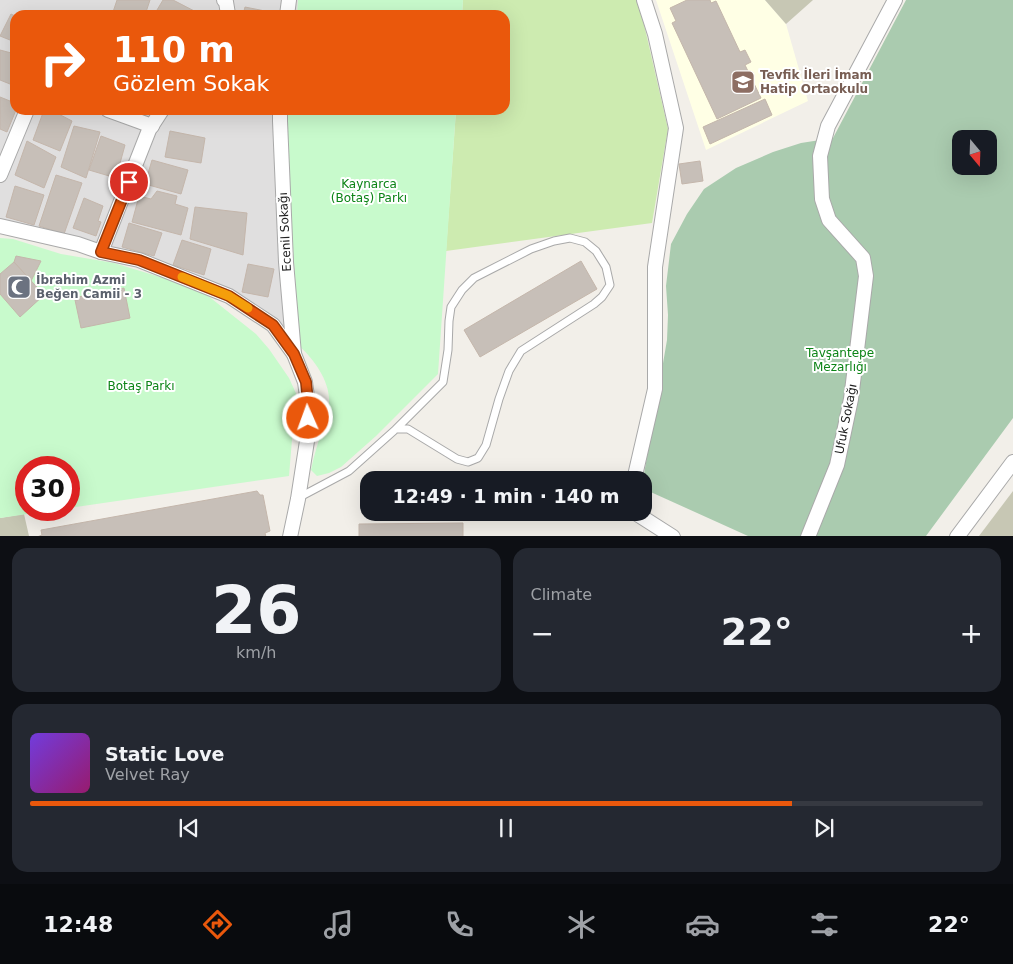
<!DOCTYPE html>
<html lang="en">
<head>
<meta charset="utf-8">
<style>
	:root { --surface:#171b24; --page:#242831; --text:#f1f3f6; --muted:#9ea1a6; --line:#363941; --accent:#ea580c }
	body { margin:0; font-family:"DejaVu Sans",sans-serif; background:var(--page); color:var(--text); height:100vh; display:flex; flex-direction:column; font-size:19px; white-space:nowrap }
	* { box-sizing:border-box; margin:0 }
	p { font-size:16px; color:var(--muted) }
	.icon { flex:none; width:28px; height:28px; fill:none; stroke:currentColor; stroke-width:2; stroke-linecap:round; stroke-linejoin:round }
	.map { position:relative; height:536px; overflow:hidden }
	.side { display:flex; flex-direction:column; gap:12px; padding:12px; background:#0d0f14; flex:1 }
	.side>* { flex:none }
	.hud { position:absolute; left:10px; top:10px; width:500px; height:105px; border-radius:15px; box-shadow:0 5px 20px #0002; background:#ea580c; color:#fff; overflow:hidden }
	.needle { width:32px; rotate:161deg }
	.buttons { position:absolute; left:952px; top:130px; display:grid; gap:10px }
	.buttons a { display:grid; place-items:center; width:45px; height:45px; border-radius:10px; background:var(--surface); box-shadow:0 5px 20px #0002; font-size:25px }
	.speed { position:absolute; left:15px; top:456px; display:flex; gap:10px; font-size:25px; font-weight:700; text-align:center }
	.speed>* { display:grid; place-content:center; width:65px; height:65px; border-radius:50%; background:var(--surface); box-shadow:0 5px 20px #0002; line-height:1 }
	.speed .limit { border:8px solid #d22; background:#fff; color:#111 }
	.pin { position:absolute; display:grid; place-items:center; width:42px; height:42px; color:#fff; margin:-21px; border:2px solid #fff; border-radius:50%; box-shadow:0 1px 5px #0007 }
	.me { position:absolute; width:55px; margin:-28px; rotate:358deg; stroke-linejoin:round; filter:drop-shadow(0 0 4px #0008) }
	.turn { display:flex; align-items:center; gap:18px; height:105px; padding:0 20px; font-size:22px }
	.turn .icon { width:65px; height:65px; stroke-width:2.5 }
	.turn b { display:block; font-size:35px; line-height:42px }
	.big { font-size:38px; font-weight:600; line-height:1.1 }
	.side .card { flex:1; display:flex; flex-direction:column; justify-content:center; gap:8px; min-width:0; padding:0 18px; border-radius:15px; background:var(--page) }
	.side .dial { align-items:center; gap:0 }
	.dial b { font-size:65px; line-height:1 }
	.song { display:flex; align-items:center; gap:15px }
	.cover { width:60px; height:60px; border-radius:8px; background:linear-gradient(135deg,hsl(260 70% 55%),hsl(320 70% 35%)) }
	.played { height:5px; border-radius:2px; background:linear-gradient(90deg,var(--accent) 80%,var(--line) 80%) }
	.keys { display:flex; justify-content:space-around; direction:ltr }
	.heat { display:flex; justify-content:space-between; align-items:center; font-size:28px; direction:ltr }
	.side .tiles { flex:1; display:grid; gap:12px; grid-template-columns:1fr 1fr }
	.card:last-child { grid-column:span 2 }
	.trip { position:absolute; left:360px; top:471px; width:292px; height:50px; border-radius:15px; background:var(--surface); box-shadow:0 5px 20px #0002; font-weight:600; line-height:50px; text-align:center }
	.tabs { display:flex; height:80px; justify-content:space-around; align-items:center; background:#090b0e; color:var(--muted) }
	.tabs .icon { width:35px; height:35px }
	.tabs .active { color:var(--accent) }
	.tabs b { font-size:22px; color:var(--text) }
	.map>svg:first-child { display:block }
</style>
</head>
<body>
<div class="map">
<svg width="1013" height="537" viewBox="0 0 1013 537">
	<rect width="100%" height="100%" fill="#f2efe9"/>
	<path fill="#e0dfdf" d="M 0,0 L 298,0 L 297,15 L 15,15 L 15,110 L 287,110 L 288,176 L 300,347 L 223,288 L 165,263 L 0,221 Z"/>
	<path fill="#ffffe5" d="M 656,0 L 765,0 L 786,24 L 808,101 L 706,150 Z"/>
	<g fill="#c7c7b4">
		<path d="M 765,0 L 813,0 L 786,24 Z"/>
		<path d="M 1013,491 L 1013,536 L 979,536 Z"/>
		<path d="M 24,514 L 29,536 L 0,536 L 0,518 Z"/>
	</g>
	<path fill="#cdebb0" d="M 463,0 L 638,0 L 646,33 L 668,129 L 652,223 L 446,251 L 456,110 L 505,110 L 505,15 L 462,15 Z"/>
	<path fill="#aacbaf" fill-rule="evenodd" d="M 906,0 L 1013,0 L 1013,418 L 926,536 L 748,536 L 644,489 L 643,480 L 667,340 L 668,315 L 666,286 L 671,244 L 687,214 L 704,189 L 736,168 L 773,152 L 801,143 L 833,138 ZM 961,139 L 989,139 L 989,166 L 961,166 Z"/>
	<g fill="#c8facc">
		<path d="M 298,0 L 463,0 L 462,15 L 297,15 Z"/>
		<path d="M 287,110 L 456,110 L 438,374 L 376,436 L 341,467 L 329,473 L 317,476 L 311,470 C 314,455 318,442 323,428 C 325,419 329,410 329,401 C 330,382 314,359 300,347 L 288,176 Z"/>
		<path d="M 0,238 L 13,239 L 61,254 L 114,263 L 183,284 L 207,295 L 256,334 L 269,349 L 289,378 L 299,400 L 294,415 L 289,476 L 69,508 L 69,468 L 26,468 L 26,510 L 55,510 L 0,518 Z"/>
	</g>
	<g fill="#c7bfb8" stroke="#c4b6ab">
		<path d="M 117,0 L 150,0 L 145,15 L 112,15 Z"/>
		<path d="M 163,0 L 173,0 L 202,15 L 154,15 Z"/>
		<path d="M 687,0 L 710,0 L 711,3 L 716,1 L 740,52 L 745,50 L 751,62 L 745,65 L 761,98 L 717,119 L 672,23 L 676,21 L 670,8 Z"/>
		<path d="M 245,7 L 285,15 L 243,15 Z"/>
		<path d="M 11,14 L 15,16 L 15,42 L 0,36 Z"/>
		<path d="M 0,50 L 15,54 L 15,86 L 0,80 Z"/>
		<path d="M 0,97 L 15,103 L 15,110 L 16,110 L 7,132 L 0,129 Z"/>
		<path d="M 765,99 L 772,115 L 710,144 L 703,127 Z"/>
		<path d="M 44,110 L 51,110 L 72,121 L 60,151 L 33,140 Z"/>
		<path d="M 74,126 L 100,132 L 86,178 L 61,167 Z"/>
		<path d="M 170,131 L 205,138 L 201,163 L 165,157 Z"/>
		<path d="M 101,136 L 125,145 L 116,178 L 89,170 Z"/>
		<path d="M 27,141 L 56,157 L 44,188 L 15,175 Z"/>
		<path d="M 152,160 L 188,170 L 181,194 L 145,184 Z"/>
		<path d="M 700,161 L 703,181 L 682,184 L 679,164 Z"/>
		<path d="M 56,175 L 82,183 L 64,234 L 39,226 Z"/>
		<path d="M 15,186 L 44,195 L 34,225 L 6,217 Z"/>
		<path d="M 157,191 L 177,196 L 175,204 L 188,208 L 181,235 L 132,222 L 139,196 L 151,199 Z"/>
		<path d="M 84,198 L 103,206 L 98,221 L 101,222 L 96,236 L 73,228 Z"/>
		<path d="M 195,207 L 247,213 L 243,255 L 190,239 Z"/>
		<path d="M 129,223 L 162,233 L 154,256 L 122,247 Z"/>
		<path d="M 182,240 L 211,249 L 204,275 L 173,265 Z"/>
		<path d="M 16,256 L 41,261 L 31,281 L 14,262 Z"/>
		<path d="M 581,261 L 597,289 L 480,357 L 464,330 Z"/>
		<path d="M 14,262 L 44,295 L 20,317 L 0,294 L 0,274 Z"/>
		<path d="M 248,264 L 274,269 L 268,297 L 242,292 Z"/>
		<path d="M 124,288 L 130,318 L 81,328 L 75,300 L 78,300 L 78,297 Z"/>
		<path d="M 431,475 L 431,480 L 389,480 L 402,476 Z"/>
		<path d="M 369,487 L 369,512 L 366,512 L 366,488 Z"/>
		<path d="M 257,491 L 260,495 L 263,495 L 270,531 L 265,533 L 266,537 L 37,537 L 42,535 L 41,530 Z"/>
		<path d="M 463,523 L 463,537 L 359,537 L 359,524 Z"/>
	</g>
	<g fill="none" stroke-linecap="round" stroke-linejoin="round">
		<g stroke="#a9a9a9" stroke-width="9">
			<path id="lane" d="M 298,498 L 349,471 L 396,429 L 408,429 L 457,459 L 468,462 L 478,458 L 486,445 L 499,399 L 509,371 L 521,351 L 594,304 L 602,297 L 610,285 L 606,267 L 596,251 L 585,242 L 570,238 L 554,241 L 531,249 L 474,278 L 462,290 L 451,307 L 449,321 L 448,350 L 443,382 L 396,429"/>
		</g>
		<g stroke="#a9a9a9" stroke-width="16">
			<g id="street">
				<path d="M 224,0 L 226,2 L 228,14 L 227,15"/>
				<path d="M 287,15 L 289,0"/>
				<path d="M 108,110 L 152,126"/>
				<path d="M 280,110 L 280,121 L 286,262 L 294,354"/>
				<path d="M 0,175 L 27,110"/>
				<path d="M 0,226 L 78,244 L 101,252 L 139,260 L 229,296 L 273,325 L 294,354 L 305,382 L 309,411 L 307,441 L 298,499 L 290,537"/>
				<path d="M 101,252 L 149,130 L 162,110"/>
				<path d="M 634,480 L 655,389 L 655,267 L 676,128 L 655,34 L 644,0"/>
				<path d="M 634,512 L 673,537"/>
				<path d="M 808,537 L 837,465 L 851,399 L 866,276 L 863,258 L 829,220 L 822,199 L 820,156 L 828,126 L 895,0"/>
				<path d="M 957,537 L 1013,462"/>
			</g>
		</g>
		<use href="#lane" stroke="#fff" stroke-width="7"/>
		<use href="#street" stroke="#fff" stroke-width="14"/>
	</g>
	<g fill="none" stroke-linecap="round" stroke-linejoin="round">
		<g stroke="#983908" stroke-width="12">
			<path id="route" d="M 129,182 L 101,252 L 139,260 L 229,296 L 273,325 L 294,354 L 306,382 L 309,411 L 308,418"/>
		</g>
		<use href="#route" stroke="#ea580c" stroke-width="9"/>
		<path stroke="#f59e0b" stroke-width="9" d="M 182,277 L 229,296 L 248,308"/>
	</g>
	<defs>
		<g id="school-square" transform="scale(1.25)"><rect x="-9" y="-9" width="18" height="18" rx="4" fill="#8d6e63" stroke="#fff"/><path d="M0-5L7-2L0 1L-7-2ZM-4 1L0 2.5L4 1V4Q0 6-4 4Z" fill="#fff"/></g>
		<g id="mosque-square" transform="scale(1.25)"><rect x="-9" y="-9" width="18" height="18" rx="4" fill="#6b7280" stroke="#fff"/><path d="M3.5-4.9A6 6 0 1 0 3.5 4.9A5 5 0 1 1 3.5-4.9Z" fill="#fff"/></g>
	</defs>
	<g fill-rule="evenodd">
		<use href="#school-square" x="743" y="82"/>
		<use href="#mosque-square" x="19" y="287"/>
	</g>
	<g text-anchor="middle" stroke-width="4" stroke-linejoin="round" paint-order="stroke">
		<g font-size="12" font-weight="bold" fill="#785e54" stroke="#fff" text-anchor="start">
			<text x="760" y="79">Tevfik İleri İmam<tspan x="760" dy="14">Hatip Ortaokulu</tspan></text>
		</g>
		<g font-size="12" fill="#0c8416" stroke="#fff">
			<text x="369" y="188">Kaynarca<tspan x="369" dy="14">(Botaş) Parkı</tspan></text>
			<text x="840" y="357">Tavşantepe<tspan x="840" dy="14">Mezarlığı</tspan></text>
			<text x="141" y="390">Botaş Parkı</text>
		</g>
		<g font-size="12" fill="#222" stroke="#fff">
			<text transform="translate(285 232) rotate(-93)" y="4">Ecenil Sokağı</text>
			<text transform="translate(846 419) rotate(-79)" y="4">Ufuk Sokağı</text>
		</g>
		<g font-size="12" font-weight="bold" fill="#5b616d" stroke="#fff" text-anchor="start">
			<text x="36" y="284">İbrahim Azmi<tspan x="36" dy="14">Beğen Camii - 3</tspan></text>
		</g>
	</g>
</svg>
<div class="buttons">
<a><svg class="needle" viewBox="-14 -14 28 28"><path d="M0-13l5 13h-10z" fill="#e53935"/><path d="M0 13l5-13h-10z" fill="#9ea1a6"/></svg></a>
</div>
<div class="speed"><div class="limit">30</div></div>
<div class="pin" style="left:129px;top:182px;background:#d93025"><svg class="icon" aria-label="arrive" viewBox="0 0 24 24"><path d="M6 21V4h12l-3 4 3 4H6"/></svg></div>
<svg class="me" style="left:308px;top:418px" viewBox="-20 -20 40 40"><circle r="17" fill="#ea580c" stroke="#fff" stroke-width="3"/><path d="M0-11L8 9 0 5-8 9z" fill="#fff"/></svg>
<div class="trip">12:49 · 1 min · 140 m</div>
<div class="hud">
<div class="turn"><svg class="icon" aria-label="right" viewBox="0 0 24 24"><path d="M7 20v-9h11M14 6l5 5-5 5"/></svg><div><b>110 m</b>Gözlem Sokak</div></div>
</div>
</div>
<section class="side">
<div class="tiles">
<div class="card dial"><b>26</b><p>km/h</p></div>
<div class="card"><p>Climate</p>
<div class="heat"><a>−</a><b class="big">22°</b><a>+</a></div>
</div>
<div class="card">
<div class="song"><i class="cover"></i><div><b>Static Love</b><p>Velvet Ray</p></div></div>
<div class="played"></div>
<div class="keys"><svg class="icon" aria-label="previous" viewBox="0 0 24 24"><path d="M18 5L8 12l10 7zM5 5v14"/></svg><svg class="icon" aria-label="pause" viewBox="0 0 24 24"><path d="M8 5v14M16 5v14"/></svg><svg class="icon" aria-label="next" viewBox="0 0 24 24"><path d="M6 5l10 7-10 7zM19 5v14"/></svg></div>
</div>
</div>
</section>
<nav class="tabs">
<b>12:48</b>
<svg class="icon active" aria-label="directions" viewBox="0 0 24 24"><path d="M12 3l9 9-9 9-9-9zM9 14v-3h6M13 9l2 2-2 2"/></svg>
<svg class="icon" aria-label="music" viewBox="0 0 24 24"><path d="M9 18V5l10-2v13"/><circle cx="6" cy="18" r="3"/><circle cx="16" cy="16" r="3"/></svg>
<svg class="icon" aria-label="phone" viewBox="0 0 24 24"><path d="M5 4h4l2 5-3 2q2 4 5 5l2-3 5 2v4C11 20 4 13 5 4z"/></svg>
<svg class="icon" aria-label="climate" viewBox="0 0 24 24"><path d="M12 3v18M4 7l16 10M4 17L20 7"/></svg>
<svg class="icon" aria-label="car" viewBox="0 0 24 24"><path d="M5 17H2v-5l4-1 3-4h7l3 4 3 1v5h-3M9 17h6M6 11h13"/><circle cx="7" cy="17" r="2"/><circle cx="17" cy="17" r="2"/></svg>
<svg class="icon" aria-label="filters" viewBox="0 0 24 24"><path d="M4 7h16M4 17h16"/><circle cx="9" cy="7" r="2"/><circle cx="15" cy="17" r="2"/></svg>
<b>22°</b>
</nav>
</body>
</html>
